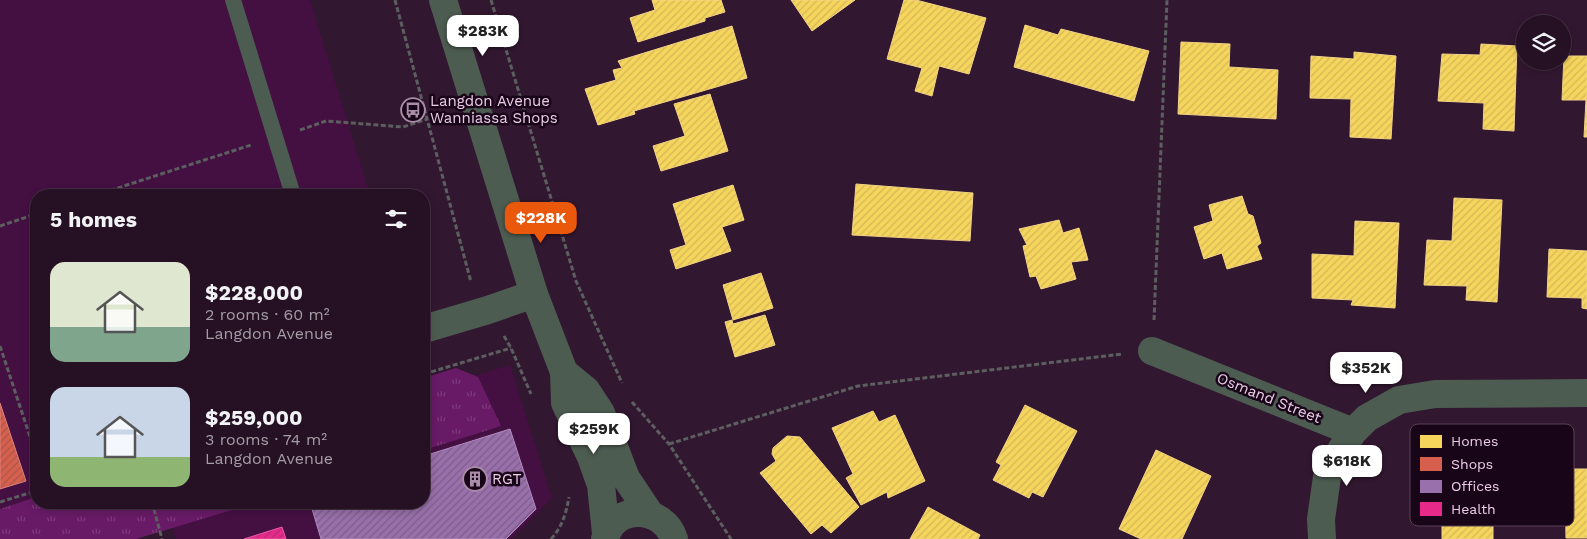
<!DOCTYPE html>
<meta charset="utf-8">
<style>
:root{--surface:#261124;--page:#2e1a2c;--text:#f1f3f6;--muted:#a49da6;--line:#423141;--accent:#ea580c}
body{margin:0;font-family:"Work Sans",sans-serif;background:var(--page);color:var(--text);height:100vh;display:flex;flex-direction:column;font-size:19px;white-space:nowrap}
*{box-sizing:border-box;margin:0}
p{font-size:16px;color:var(--muted)}
.icon{flex:none;width:28px;height:28px;fill:none;stroke:currentColor;stroke-width:2;stroke-linecap:round;stroke-linejoin:round}
.map{position:relative;flex:1;overflow:hidden}
.panel{position:absolute;left:30px;top:189px;width:400px;height:320px;display:flex;flex-direction:column;background:var(--surface);border-radius:20px;box-shadow:0 2px 8px #0003,0 0 0 1px var(--line)}
.panel>*{flex:none}
.fabs{position:absolute;left:1516px;top:15px;display:grid;gap:10px}
.fabs a{display:grid;place-items:center;width:55px;height:55px;border-radius:50%;background:var(--surface);box-shadow:0 2px 8px #0003,0 0 0 1px var(--line);font-size:25px}
.price{position:absolute;translate:-50% -42px;padding:0 11px;border-radius:10px;background:#fff;color:#222;font-size:16px;line-height:32px;filter:drop-shadow(0 1px 2px #0008)}
.price::after{content:'';position:absolute;left:50%;top:30px;width:15px;height:11px;margin-left:-8px;background:inherit;clip-path:polygon(0 0,100% 0,50% 100%)}
.price.on{background:var(--accent);color:#fff}
ul{padding:0;list-style:none}
li{display:flex;align-items:center;gap:15px;height:125px;padding:0 20px}
li span{display:grid;place-items:center;flex:none;width:140px;height:100px;border-radius:15px;color:#555}
li>.icon{margin-inline-start:auto}
span .icon{width:60px;height:60px;fill:#fffc;stroke-width:1}
li b{font-size:21px}
h2{display:flex;justify-content:space-between;align-items:center;height:60px;padding:0 20px;font-size:21px}
.map>svg:first-child{display:block}
.built{fill:#441042}
.grass{fill:url(#grass-tufts)}
.homes{fill:url(#homes-hatch);stroke:#f3d386}
.shops{fill:url(#shops-hatch);stroke:#dc817c}
.offices{fill:url(#offices-hatch);stroke:#b28cbd}
.health{fill:url(#health-hatch);stroke:#e85aa6}
.lines{fill:none;stroke-linecap:round;stroke-linejoin:round}
.path{stroke:#5c5f5f;stroke-width:3;stroke-dasharray:5 2.5;stroke-linecap:butt}
.service{stroke:#4d5c51;stroke-width:16}
.minor{stroke:#4d5c51;stroke-width:28}
.tertiary{stroke:#4d5c51;stroke-width:28}
.labels{text-anchor:middle;dominant-baseline:central;stroke-width:5;stroke-linejoin:round;paint-order:stroke}
.poi-label{font-size:15px;fill:#ebcde8;stroke:#190518;text-anchor:start}
.street-label{font-size:15px;fill:#ebcde8;stroke:#190518}
.key{fill:#190518;stroke:#584156;stroke-width:1}
.key-label{font-size:14px;fill:#ebcde8}
</style>
<div class="map">
<svg width="1587" height="539" viewBox="0 0 1587 539">
<defs>
<pattern id="grass-tufts" width="24" height="20" patternUnits="userSpaceOnUse" patternTransform="scale(1.25)"><rect width="24" height="20" fill="#681a66"/><path d="M3 7l-1-3M5 7V3M7 7l1-3M15 17l-1-3M17 17v-4M19 17l1-3" fill="none" stroke="#7e3a7c"/></pattern>
<pattern id="homes-hatch" width="6" height="6" patternUnits="userSpaceOnUse" patternTransform="scale(1.25)"><rect width="6" height="6" fill="#f6d55c"/><path d="M-1 1l2-2M0 6l6-6M5 7l2-2" fill="none" stroke="#d3b758"/></pattern>
<pattern id="shops-hatch" width="6" height="6" patternUnits="userSpaceOnUse" patternTransform="scale(1.25)"><rect width="6" height="6" fill="#d6604d"/><path d="M-1 1l2-2M0 6l6-6M5 7l2-2" fill="none" stroke="#ab564b"/></pattern>
<pattern id="offices-hatch" width="6" height="6" patternUnits="userSpaceOnUse" patternTransform="scale(1.25)"><rect width="6" height="6" fill="#9970ab"/><path d="M-1 1l2-2M0 6l6-6M5 7l2-2" fill="none" stroke="#7c5e88"/></pattern>
<pattern id="health-hatch" width="6" height="6" patternUnits="userSpaceOnUse" patternTransform="scale(1.25)"><rect width="6" height="6" fill="#e7298a"/><path d="M-1 1l2-2M0 6l6-6M5 7l2-2" fill="none" stroke="#b72f76"/></pattern>
</defs>
<rect width="100%" height="100%" fill="#321730"/>
<!-- built -->
<path class="built" d="M0,0h310l60,195h-334v305l-36,11z
M510,365l42,133 -40,41h-336l-11,-36 259,-1v-132l6,19z"/>
<!-- grass -->
<path class="grass" d="M456,368l22,9 23,49 -77,24v-72z
M36,497v5l219,1 -119,36h-136v-30z"/>
<!-- homes -->
<path class="homes" d="M652,0h69l4,12 -20,6v3l-67,21 -8,-24 25,-8z
M791,0h64l-43,31z
M904,0h12l70,18 -17,56 -30,-8 -7,30 -17,-5 7,-23 -35,-9z
M1025,25l33,10 3,-6 88,22 -15,50 -120,-34z
M732,26l15,52 -113,33 1,3 -37,11 -13,-36 31,-9 -3,-10 9,-2 -4,-7z
M1181,42l49,2 -1,23 49,3 -2,49 -98,-5z
M1481,44l36,2 -3,85 -31,-2 1,-26 -46,-2 4,-47 38,1z
M1354,52l42,4 -5,83 -41,-2 1,-38 -41,-1 1,-42 43,3z
M1564,56h23v81h-3l2,-37h-24z
M710,94l18,57 -67,20 -8,-25 32,-10 -11,-32z
M856,184l117,9 -3,48 -118,-6z
M733,185l11,35 -22,7 9,24 -55,18 -6,-19 16,-5 -13,-41z
M1242,196l6,18 5,2 8,27 -4,3 5,13 -35,10 -5,-16 -18,6 -10,-32 19,-6 -4,-16z
M1454,198l48,2 -5,102 -31,-2 1,-14 -43,-1 3,-45 25,1z
M1059,220l4,13 16,-5 9,32 -17,2 5,17 -35,10 -5,-13 -6,1 -7,-31 4,-1 -8,-16z
M1355,221l44,2 -4,85 -44,-3 2,-5 -41,-2v-44l42,2z
M1549,249l38,2v58l-5,-1v-10l-35,-1z
M761,273l12,35 -40,12 -10,-35z
M765,315l10,30 -40,12 -10,-35 7,-2 1,4z
M1025,405l52,26 -34,66 -11,-5 -3,6 -36,-18 8,-15 -5,-3z
M873,411l6,11 16,-7 30,66 -37,17 -1,-6 -26,13 -15,-27 7,-4 -21,-46z
M787,436l13,1 59,70 -28,26 -9,-8 -11,9 -51,-61 16,-12 -4,-7 1,-6z
M1156,450l55,26 -29,63h-41l-22,-10z
M1565,469h22v69h-21z
M928,507l52,28 -2,4h-68z
M1442,507h51v32h-51z"/>
<!-- shops -->
<path class="shops" d="M0,403l26,78 -26,8z"/>
<!-- offices -->
<path class="offices" d="M510,429l26,80 -30,30h-185l-11,-37h114v-46z"/>
<!-- health -->
<path class="health" d="M282,527l4,12h-42z"/>
<g class="lines">
<!-- path -->
<path class="path" d="M395,0l76,282
M491,0l85,281 46,102
M300,130l26,-9 77,6 24,-8
M96,195l155,-50
M0,226l36,-12
M1154,320l13,-320
M504,336l7,12 20,46
M0,346l36,109
M424,374l87,-26
M632,402l37,42 62,95
M669,444l189,-58 264,-32
M0,502l36,-11
M152,502l10,37
M551,539c11,-12 15,-25 18,-42"/>
<!-- service -->
<path class="service" d="M233,0l60,195"/>
<!-- minor -->
<path class="minor" d="M424,329l64,-19 46,-16
M1152,351l201,81 14,-14 32,-18 36,-6 152,-1
M1322,539l-1,-20 7,-49 25,-38"/>
<!-- tertiary -->
<path class="tertiary" d="M443,0l91,294 30,78 1,31 26,54 10,28 5,48
M564,372l22,18 15,23 25,65 24,36
M605,539c8,-36 59,-33 69,0"/>
</g>
<!-- icons -->
<defs>
<g id="bus-ring" transform="scale(1.25)"><circle r="9.5" fill="#190518" stroke="#aa8da8" stroke-width="1.5"/><path d="M-5-6H5V4H4V6H2V4H-2V6H-4V4H-5ZM-3.5-4V0h7V-4ZM-3.5 1.2v1.5H-2V1.2ZM2 1.2v1.5H3.5V1.2Z" fill="#aa8da8"/></g>
<g id="building-ring" transform="scale(1.25)"><circle r="9.5" fill="#190518" stroke="#aa8da8" stroke-width="1.5"/><path d="M-4-6H4V6H1V3H-1V6H-4ZM-2.5-4.3h1.7v1.8h-1.7ZM.8-4.3h1.7v1.8H.8ZM-2.5-1h1.7V.8h-1.7ZM.8-1h1.7V.8H.8Z" fill="#aa8da8"/></g>
</defs>
<g fill-rule="evenodd">
<use href="#bus-ring" x="413" y="110"/>
<use href="#building-ring" x="475" y="479"/>
</g>
<g class="labels">
<!-- poi labels -->
<g class="poi-label">
<text x="430" y="101">Langdon Avenue<tspan x="430" dy="17">Wanniassa Shops</tspan></text>
<text x="492" y="479">RGT</text>
</g>
<!-- street labels -->
<g class="street-label">
<text transform="translate(1269 398) rotate(22)">Osmand Street</text>
</g>
</g>
<!-- legend -->
<rect x="1410" y="424" width="164" height="102" rx="8" class="key"/>
<rect x="1420" y="435" width="22" height="13" fill="#f6d55c"/>
<rect x="1420" y="457" width="22" height="14" fill="#d6604d"/>
<rect x="1420" y="480" width="22" height="13" fill="#9970ab"/>
<rect x="1420" y="502" width="22" height="14" fill="#e7298a"/>
<g class="key-label">
<text x="1451" y="446">Homes</text>
<text x="1451" y="469">Shops</text>
<text x="1451" y="491">Offices</text>
<text x="1451" y="514">Health</text>
</g>
</svg>
<div class="fabs">
<a><svg class="icon" aria-label="layers" viewBox="0 0 24 24"><path d="M12 4l9 5-9 5-9-5zM3 14l9 5 9-5"/></svg></a>
</div>
<b class="price" style="left:483px;top:57px">$283K</b>
<b class="price on" style="left:541px;top:244px">$228K</b>
<b class="price" style="left:1366px;top:394px">$352K</b>
<b class="price" style="left:594px;top:455px">$259K</b>
<b class="price" style="left:1347px;top:487px">$618K</b>
<section class="panel">
<h2>5 homes<svg class="icon" aria-label="filters" viewBox="0 0 24 24"><path d="M4 7h16M4 17h16"/><circle cx="9" cy="7" r="2"/><circle cx="15" cy="17" r="2"/></svg></h2>
<ul>
<li><span style="background:linear-gradient(#dfe7d0 65%,#7fa58c 0)"><svg class="icon" aria-label="home" viewBox="0 0 24 24"><path d="M3 11l9-7 9 7M6 9v11h12V9"/></svg></span><div><b>$228,000</b><p>2 rooms · 60 m²</p><p>Langdon Avenue</p></div></li>
<li><span style="background:linear-gradient(#c9d6e8 70%,#8fb573 0)"><svg class="icon" aria-label="home" viewBox="0 0 24 24"><path d="M3 11l9-7 9 7M6 9v11h12V9"/></svg></span><div><b>$259,000</b><p>3 rooms · 74 m²</p><p>Langdon Avenue</p></div></li>
</ul>
</section>
</div>
